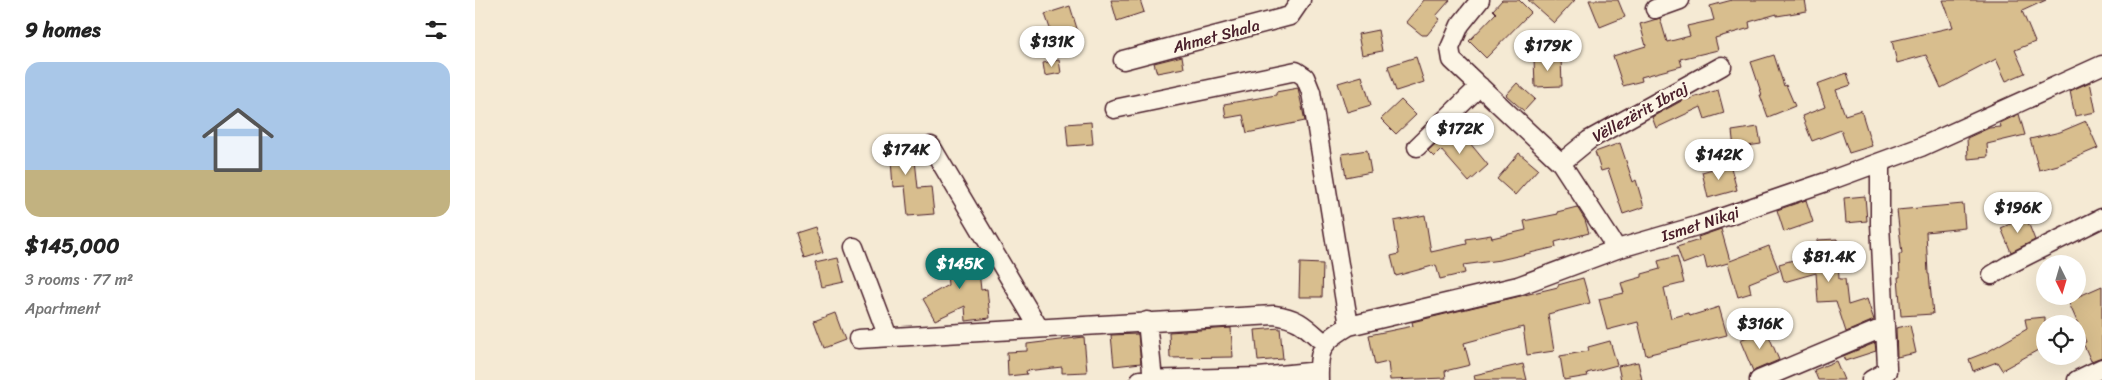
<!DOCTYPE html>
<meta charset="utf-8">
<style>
:root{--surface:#fff;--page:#f6f6f6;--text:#222;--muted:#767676;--accent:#0f766e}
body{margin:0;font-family:Sriracha,sans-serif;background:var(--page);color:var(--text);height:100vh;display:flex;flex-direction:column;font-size:19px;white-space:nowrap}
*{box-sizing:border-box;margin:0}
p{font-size:16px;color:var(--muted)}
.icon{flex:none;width:28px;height:28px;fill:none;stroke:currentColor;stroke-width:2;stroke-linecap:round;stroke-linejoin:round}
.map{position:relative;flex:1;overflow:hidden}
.panel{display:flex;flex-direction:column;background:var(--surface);width:475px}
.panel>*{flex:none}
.needle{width:32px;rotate:175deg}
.controls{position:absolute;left:1561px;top:255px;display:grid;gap:10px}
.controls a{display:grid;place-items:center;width:50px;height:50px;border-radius:50%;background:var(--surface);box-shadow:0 5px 20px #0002;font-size:25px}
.price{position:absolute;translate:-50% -42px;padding:0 11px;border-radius:18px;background:#fff;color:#222;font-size:16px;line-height:32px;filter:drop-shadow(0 1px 2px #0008)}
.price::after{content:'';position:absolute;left:50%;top:30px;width:15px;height:11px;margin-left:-8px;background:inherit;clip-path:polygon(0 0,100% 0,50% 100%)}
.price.selected{background:var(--accent);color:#fff}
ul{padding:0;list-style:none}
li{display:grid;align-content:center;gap:10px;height:265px;padding:0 25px}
li span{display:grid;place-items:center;height:155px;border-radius:15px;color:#555}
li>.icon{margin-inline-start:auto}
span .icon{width:90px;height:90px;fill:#fffc;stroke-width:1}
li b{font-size:21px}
h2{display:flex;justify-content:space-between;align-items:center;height:60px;padding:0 25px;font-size:21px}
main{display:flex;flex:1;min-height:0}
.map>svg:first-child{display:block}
.building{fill:#d8be8e;stroke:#4a1f2b}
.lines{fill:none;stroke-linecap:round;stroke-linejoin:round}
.minor-casing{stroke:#4a1f2b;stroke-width:21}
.minor{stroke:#fcf5e5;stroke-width:18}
.labels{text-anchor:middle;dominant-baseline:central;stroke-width:5;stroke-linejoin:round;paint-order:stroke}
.street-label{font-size:16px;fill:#4a1f2b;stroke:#fcf5e5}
</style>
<main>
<section class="panel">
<h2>9 homes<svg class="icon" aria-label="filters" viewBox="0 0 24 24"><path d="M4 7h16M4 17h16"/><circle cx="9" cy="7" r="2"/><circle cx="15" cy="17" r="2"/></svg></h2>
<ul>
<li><span style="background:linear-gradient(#a9c7e8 70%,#c2b280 0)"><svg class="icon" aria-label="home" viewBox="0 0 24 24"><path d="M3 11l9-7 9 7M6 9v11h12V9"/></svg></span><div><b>$145,000</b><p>3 rooms · 77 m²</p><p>Apartment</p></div></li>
</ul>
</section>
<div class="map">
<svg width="1627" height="380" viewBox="0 0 1627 380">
<rect width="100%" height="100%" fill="#f5ead4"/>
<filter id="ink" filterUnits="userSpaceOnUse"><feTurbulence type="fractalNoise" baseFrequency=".02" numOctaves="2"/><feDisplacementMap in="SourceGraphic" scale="10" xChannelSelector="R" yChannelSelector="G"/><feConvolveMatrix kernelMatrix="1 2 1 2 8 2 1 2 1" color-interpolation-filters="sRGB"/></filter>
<g filter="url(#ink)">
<!-- building -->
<path class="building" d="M636,0h29l4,12 -27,9z
M949,0h26l-14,16 4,3 -13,16h-5l-16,-13z
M1027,0h17l12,12 -45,46 -17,-17 27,-28 -3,-3z
M1053,0h47l-21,23z
M1114,0h29l7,17 -25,10z
M1257,0h73l2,11 -30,5v-2l-28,8 1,6 -35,10 3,12 -38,9 2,7 -41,11 1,4 -19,5 -10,-30 33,-10 -6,-22 20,-6 7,24 23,-6 -3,-10 27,-6 -4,-14z
M1468,0h103l-24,11 13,31 -20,8 10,23 -19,8 -10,-22 -55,29 -15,-33 -29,8 -5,-22 61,-14z
M595,6l9,29 -24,8 -10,-29z
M903,30l4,21 -20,4 -4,-21z
M1299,55l10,31 2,-1 9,21 -27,11 -8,-22h2l-11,-33z
M707,56l2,12 -27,5 -3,-10z
M941,57l8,25 -28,9 -8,-25z
M1086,57l1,29 -27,1 -1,-29z
M584,60l2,13 -16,3 -2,-13z
M1372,73l4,12 -15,5 9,25 16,-5 11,36 -23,7 -8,-23 -29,11 -10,-25 23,-9 -8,-23z
M887,76l9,29 -24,7 -9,-29z
M1615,82l6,30 -21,4 -5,-25z
M1042,83l18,16 -11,12 -18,-16z
M823,88l7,33 -58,12 -4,-18 -17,3 -2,-14 52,-9v-3z
M1243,90l6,23 -19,6 -4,-12 -45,21 -4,-11 33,-18 1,1z
M926,100l15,15 -20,19 -15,-15z
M1544,114l6,21 -38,9 1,13 -20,2 -1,-21 22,-10 12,-1 -1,-4z
M1611,121l12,27 -40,17 -19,5 -9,-31 30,-7z
M616,122l2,22 -25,2 -2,-22z
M1283,127l3,17 -27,4 -2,-17z
M976,129l15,16 3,-3 19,23 -19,17 -28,-32 -7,7 -6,-6z
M431,138l2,23 7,-1 3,28 13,-1 3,27 -26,2 -3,-30 -12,1 -2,-27 -13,1 -2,-21z
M1145,143l13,39 3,-2 8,27 -21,7 -15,-45 -7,2 -6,-19z
M892,150l4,22 -25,5 -4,-23z
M1044,153l19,16 -23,26 -18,-16z
M1255,164l7,26 -29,8 -6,-26z
M1390,196l2,25 -21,2 -2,-25z
M1331,200l7,22 -29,10 -7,-22z
M1488,204l2,24 -39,4 2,42h1l4,40 -32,2 -3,-39h2l-1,-23h3l-5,-44z
M1102,207l8,13 4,13 -34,9 1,5 -56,13 -37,5 2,8 -25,6 -4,-14 -40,11 -5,-20 8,-2 -5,-33 31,-6 6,37 36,-8 -1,-5 25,-4 1,3 34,-8 -2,-9 34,-7 -1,-2z
M1551,217l9,23 -24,12 -10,-24z
M340,227l8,26 -19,6 -8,-26z
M1246,229l9,32 39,-15 10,25 -30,12 2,10 -13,4 -10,-34 -21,6 -3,-13 -21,8 -6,-17 22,-7 -1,-3z
M1362,239l2,40h6l3,26 19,-6 7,21 -28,12 -10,-31 -18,1 -2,-29 -32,9 -5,-18 39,-11 -1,-13z
M494,250l3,22 7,-1 2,19 6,-1 3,29 -24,3 -1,-15 -30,14 -12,-21 25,-14 -3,-32z
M1202,256l7,27 -20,5 7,30 18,-5 1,3 29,-9 8,28 -81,20 -8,-33 -31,8 -8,-31 25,-6 -3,-10 21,-6v-3l18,-5 -2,-8z
M363,258l6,24 -23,5 -6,-24z
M825,263l23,1 -1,33h-23z
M1108,278l7,25 -42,11 6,37 -27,4 -4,-28 -59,16 6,22 -25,6 1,7 -56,2 -2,-18 -13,3 -6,-30 44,-9 -1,-4 146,-35v-2z
M1627,286v71l-11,4 -8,-18 3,-1 -18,-41z
M360,313l10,27 -21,8 -10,-27z
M1570,317v32l-7,1 -36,20 -5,-8 -24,9 -4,-12 18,-7 40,-23 -2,-10z
M1435,325l6,28 -19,4 -1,-29z
M756,328l2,29 -63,1 -1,-26z
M805,328l3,31 -25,2 -3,-31z
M1291,329l13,31 -26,11 -13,-31z
M663,334l3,29 -27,3 -3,-31z
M609,337l3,35 -25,1v-6l-36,4 1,3 -19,2 -1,-24 20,-1v-7z
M1135,341l7,24 -30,8 1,3 -24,4 -4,-24 29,-5 -1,-4z
M1400,343l1,8 -31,10 -2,-5z
M1361,361l8,19h-26l-4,-10z
M1163,362l4,18h-21l-3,-14z
M1048,364l4,16h-52l-1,-5z"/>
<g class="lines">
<!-- minor casing -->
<g class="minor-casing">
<path id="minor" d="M1005,0l-20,25 -10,23 2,12 109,103 56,86
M1180,9l25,-9
M648,60l167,-44 11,-16
M639,109l182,-38 9,6 6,15 38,234
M456,146l108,182
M942,147l63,-61
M1086,163l28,-23 133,-74
M379,247l34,90
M1517,275l20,-12 90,-45
M672,321l6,59
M383,339l416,-24c25,3 32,12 50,28
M665,380l119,-3 60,-6
M844,380c-1,-32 3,-38 30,-54l169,-40 99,-37 83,-24 126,-43 95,-35 181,-82
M1284,380l126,-53
M1396,380l16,-9v-4l-7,-144v-60
M1602,380l25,-12"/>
</g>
<!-- minor -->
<use href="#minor" class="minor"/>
</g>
</g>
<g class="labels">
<!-- street labels -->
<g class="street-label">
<text transform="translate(741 36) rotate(-15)">Ahmet Shala</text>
<text transform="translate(1165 112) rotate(-29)">Vëllezërit Ibraj</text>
<text transform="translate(1225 224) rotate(-18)">Ismet Nikqi</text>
</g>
</g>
</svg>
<div class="controls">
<a><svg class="needle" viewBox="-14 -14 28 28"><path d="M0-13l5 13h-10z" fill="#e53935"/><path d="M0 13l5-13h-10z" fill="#767676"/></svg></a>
<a><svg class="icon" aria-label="locate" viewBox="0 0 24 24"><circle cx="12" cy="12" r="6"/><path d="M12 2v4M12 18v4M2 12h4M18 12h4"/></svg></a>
</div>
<b class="price" style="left:577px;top:68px">$131K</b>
<b class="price" style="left:1073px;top:72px">$179K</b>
<b class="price" style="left:985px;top:155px">$172K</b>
<b class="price" style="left:431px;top:176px">$174K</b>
<b class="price" style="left:1244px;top:181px">$142K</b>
<b class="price" style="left:1543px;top:234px">$196K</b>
<b class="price" style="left:1354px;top:283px">$81.4K</b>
<b class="price selected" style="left:485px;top:290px">$145K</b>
<b class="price" style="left:1285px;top:350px">$316K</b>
</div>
</main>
